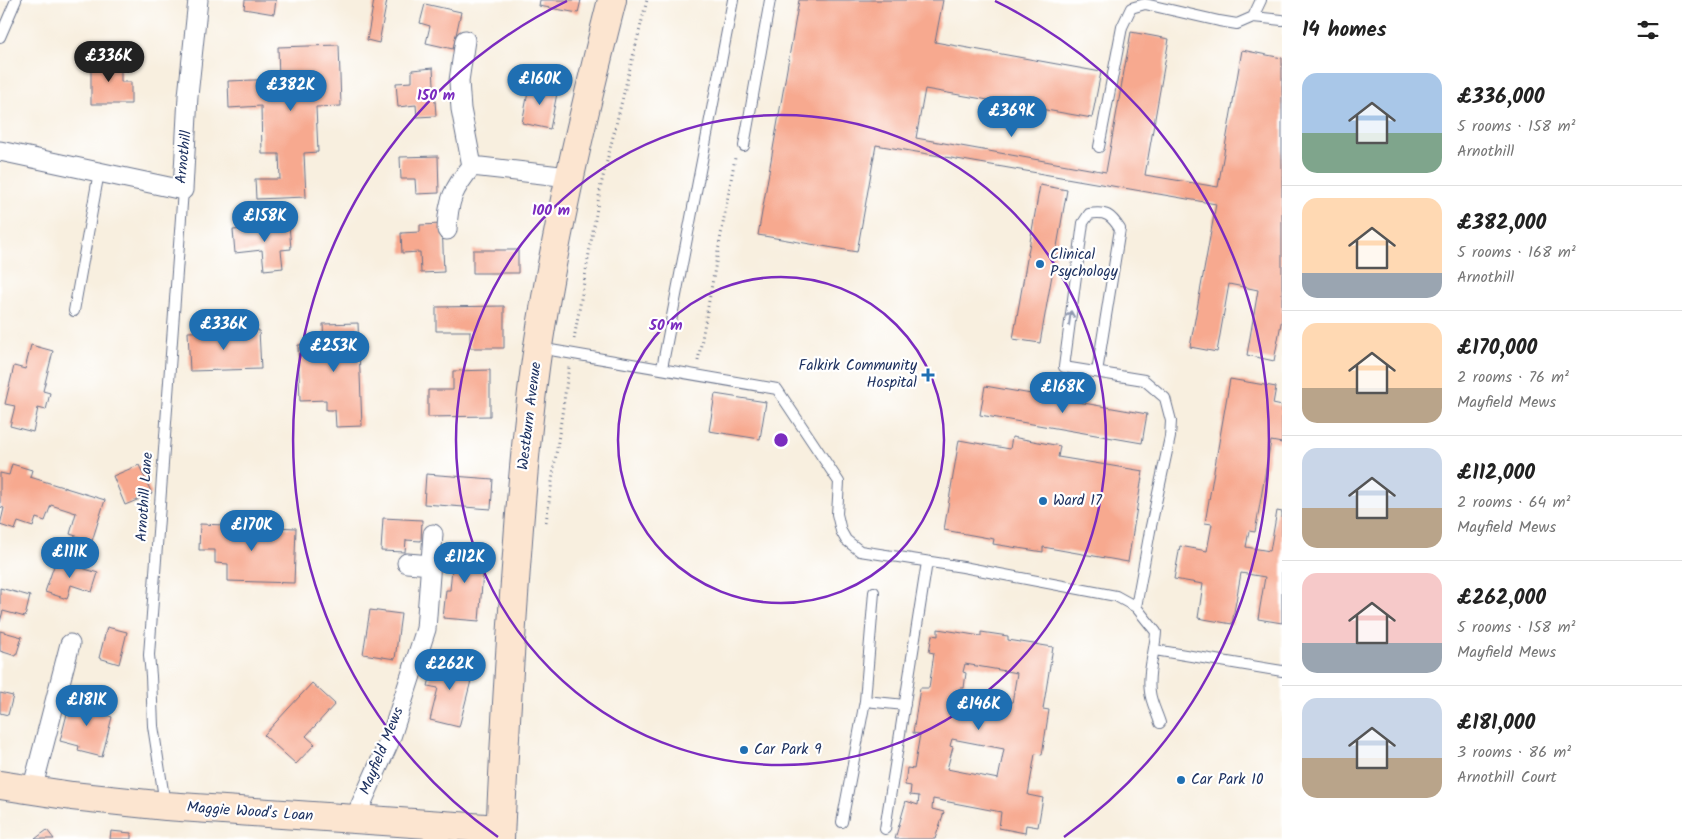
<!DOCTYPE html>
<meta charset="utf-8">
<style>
:root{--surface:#fff;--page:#f6f6f6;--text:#222;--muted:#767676;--line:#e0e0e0;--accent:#1f6fb2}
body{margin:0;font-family:Kalam,sans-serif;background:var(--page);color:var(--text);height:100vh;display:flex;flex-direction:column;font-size:19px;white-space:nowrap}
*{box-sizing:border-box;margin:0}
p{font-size:16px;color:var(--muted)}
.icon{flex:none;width:28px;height:28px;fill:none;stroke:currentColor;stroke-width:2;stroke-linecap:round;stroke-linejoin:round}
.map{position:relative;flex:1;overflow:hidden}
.drawer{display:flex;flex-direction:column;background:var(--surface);width:400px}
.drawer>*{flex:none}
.price{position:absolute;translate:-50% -42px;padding:0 11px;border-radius:18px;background:var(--accent);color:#fff;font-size:16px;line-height:32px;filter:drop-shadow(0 1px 2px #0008)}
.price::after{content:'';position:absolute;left:50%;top:30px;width:15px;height:11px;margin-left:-8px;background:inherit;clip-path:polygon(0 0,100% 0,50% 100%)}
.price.on{background:#222;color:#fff}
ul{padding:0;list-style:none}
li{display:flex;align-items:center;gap:15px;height:125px;padding:0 20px}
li+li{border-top:1px solid var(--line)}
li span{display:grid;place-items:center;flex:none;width:140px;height:100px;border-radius:15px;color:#555}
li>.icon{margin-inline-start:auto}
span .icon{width:60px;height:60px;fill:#fffc;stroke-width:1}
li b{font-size:21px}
h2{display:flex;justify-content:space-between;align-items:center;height:60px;padding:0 20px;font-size:21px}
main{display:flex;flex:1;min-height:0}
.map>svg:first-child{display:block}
.building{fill:#f7a98f;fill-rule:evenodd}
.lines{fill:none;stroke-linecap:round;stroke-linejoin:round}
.lane-casing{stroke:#68728b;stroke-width:12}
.street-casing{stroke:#68728b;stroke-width:21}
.secondary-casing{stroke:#68728b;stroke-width:30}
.path{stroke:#68728b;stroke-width:3;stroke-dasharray:1 4;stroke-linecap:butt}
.lane{stroke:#fff;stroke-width:10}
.street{stroke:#fff;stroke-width:19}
.secondary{stroke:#fce5d0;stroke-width:28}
.oneway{stroke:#8d97ae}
.ring{fill:none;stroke:#7b2cbf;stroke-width:2.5}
.poi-dot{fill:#1f6fb2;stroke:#fff;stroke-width:2}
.labels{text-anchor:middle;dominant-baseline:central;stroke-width:4.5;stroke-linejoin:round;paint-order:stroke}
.street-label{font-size:15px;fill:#1b2f5e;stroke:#fff}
.poi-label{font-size:15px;fill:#1b2f5e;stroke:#fff;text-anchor:start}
.centre{fill:#7b2cbf;stroke:#fff;stroke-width:2.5}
.ring-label{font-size:15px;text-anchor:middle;font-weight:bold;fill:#7b2cbf;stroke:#fff;stroke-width:4.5;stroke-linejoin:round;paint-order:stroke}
</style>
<main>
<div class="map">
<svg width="1282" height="839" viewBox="0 0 1282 839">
<rect width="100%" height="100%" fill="#fff"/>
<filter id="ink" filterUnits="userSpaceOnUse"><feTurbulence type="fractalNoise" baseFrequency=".02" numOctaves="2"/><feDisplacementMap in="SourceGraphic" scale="10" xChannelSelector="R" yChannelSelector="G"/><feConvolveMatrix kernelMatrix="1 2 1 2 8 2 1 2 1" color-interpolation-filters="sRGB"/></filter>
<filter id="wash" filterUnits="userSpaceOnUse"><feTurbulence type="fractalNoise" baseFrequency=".0096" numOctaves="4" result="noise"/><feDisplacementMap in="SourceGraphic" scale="20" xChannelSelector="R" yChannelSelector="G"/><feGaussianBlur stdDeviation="1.12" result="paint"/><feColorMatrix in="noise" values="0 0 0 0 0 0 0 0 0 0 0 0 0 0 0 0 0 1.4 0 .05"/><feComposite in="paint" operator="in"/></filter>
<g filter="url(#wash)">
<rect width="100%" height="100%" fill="#f8efdf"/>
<g id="blocks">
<!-- building -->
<path class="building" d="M245,0h31l-2,14 -30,-5z
M374,0h13l-8,43 -12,-3z
M540,0h41l-3,13 -39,-7z
M799,0h144l-8,42 166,30 -9,46 -167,-29 -9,49 190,34 25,-140 38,7 -24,136 73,12 24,-137 40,8v260l-8,43 -27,-6 11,-65 -29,-6 -12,68 -27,-5 26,-143 -340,-59 -19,107 -99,-17z
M425,4l36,8 -8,37 -27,-6 4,-17 -10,-3z
M339,45l2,61 -25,1 2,45 -14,1 2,44 -50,2 -1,-20h25l-1,-25h-17l-1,-48 -32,2 -1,-27 51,-2 -1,-32z
M91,59h30v23h10v22h-40z
M433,68l3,48 -19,1 -1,-12 -18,2 -2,-24 16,-1v-12z
M530,82l28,6 -8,41 -28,-6z
M438,156l1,37 -23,1 -1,-15h-14l-1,-22z
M1040,185l27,5 -27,153 -27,-4z
M289,224l2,25 -10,1 2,18 -19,2 -2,-20 -27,3 -2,-23z
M442,224l2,48 -23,1 -1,-21 -18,1 -1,-20 19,-1v-7z
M473,250h45v23h-45z
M504,306v42h-34v-17h-34v-24z
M358,323l4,103 -26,1 -1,-17h-9v-10l-26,1 -2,-56 26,-1 -1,-20z
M259,330l2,39 -71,2 -2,-39z
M31,345l22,6 -10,40 7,2 -4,17 -8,-2 -5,24 -23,-6 5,-20 -10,-2 9,-38 11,3z
M490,370v46l-62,1v-27h25v-19z
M1230,379l46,8 -3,17 9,2v37l-11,-2 -16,91 -6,-1 -3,16 24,4 7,-40 5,1v111l-24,-4 7,-42 -24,-4 -9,51 -34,-6 5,-34 -29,-5 6,-33 27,5 5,-27 -7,-1z
M985,386l162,28 -5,29 -162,-28z
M715,394l51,8 -6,37 -51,-8z
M1012,437l48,9 -2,11 85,14 -15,91 -85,-15v5l-50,-8 1,-5 -50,-9 15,-90 51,9z
M12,464l20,6 -2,7 75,23 -13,41 -22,-7 6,-21 -25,-8 -6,16 -9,-3 -3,9 -15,-5 -3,8 -15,-5 4,-17 -4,-1v-34l9,2z
M139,465l13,29 -27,11 -12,-29z
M426,474l67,5 -2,30 -67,-5z
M383,518l39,2 -1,21 -15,-1 -1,12 -24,-1z
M200,524l96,4 -2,55 -66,-2v-17l-13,-1v-13h-16z
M454,546l31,2 -6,73 -36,-3 3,-28h4z
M56,560l42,13 -6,19 -21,-7 -4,14 -22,-7z
M0,588l30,8 -5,21 -22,-6 -3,11z
M370,610l31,4 -6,45 -32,-5z
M107,627l20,5 -8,32 -20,-6z
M938,629l43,7v-4l27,4v4l45,7 -10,62 6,1 -7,45 -7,-1 -7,41 15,3 -5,29 -12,-2 -1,8 -26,-5 2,-16 -68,-13 -1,10 12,3 -9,27h-40l11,-38 12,4 1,-9 -9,-1 1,-9 -6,-1 2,-17 7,1 6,-35 -7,-1 7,-45h9l5,-35 -5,-1 3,-17 6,1zM965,664l52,9 -5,30 -53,-8 1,-7h4l2,-15 -3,-1zM952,739l52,10 -6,30 -51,-10 6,-22 -3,-1z
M0,631l22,6 -6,19 -16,-5z
M435,658l39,11 -15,58 -29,-7 8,-32 -10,-2z
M312,683l23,21 -29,32 9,8 -19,20 -32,-29z
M0,693l13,3 -5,19 -8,-2z
M85,695l20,5 -4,14 11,3 -10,40 -24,-6 1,-5 -19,-5 9,-35 12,3z
M47,830l7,9h-19z
M111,831l20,2v6h-21z"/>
</g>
</g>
<g filter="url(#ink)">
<use href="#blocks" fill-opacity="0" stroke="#68728b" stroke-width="1"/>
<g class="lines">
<!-- lane casing -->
<g class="lane-casing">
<path id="lane" d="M1253,17l29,3
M0,37l16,-37
M744,146l26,-146
M1099,147l23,-120 9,-19 14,-4 74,17 18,3 16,-7 8,-17
M74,311l25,-139
M539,348l238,41 62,93 -2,32 4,17 5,9 14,11 103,16 153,29 20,11 20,25c-1,20 -9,40 -6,60 1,10 7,21 10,31
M662,368l71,-368
M1097,372l23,-143c-9,-14 -14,-18 -31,-15l-6,9 -19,144 80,13 21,18 6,23 -1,16 -20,94 -14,76
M1155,650l127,21
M865,701l40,4
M165,804l-12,-78 -2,-50 -2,-21 34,-465
M842,822l23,-121 9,-109
M885,829l42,-267"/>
</g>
<!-- street casing -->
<g class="street-casing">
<path id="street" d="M465,40l-6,41 2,28 11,57
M0,151l183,39 5,-94 10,-96
M447,230c1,-30 6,-41 25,-64l97,11
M407,563l24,2
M32,790l38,-146
M354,820l36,-80 36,-111 7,-95"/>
</g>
<!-- secondary casing -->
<g class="secondary-casing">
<path id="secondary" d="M0,785l72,11 94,10 334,23
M500,839c4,-95 10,-190 17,-285 5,-70 11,-139 21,-208 18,-117 45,-231 74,-346"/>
</g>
<!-- path -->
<path class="path" d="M574,339l27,-154 46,-185
M698,361l37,-203
M546,522l23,-155"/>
<!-- lane -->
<use href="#lane" class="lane"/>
<!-- street -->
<use href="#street" class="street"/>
<!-- secondary -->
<use href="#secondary" class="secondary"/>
</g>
<!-- one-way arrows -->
<defs><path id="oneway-shaft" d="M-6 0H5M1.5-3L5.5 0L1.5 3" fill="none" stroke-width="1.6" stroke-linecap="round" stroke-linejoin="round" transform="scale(1.25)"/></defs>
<use class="oneway" href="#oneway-shaft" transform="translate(1070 318) rotate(-82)"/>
</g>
<!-- distance rings -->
<g class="ring">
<circle cx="781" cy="440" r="163"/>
<circle cx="781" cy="440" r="325"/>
<path d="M498 837A488 488 0 0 1 567 1M995 1A488 488 0 0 1 1064 837"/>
</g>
<!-- markers -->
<g class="poi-dot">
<circle cx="1040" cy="264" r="5"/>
<path d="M925.5 367.5h5v5h5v5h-5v5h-5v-5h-5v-5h5z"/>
<circle cx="1043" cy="501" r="5"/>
<circle cx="744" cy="750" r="5"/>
<circle cx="1181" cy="780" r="5"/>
</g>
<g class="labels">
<!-- street labels -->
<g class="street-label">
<text transform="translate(184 157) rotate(-84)">Arnothill</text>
<text transform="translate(530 416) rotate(-83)">Westburn Avenue</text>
<text transform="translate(145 497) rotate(-86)">Arnothill Lane</text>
<text transform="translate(382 751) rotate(-68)">Mayfield Mews</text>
<text transform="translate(250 812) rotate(4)">Maggie Wood's Loan</text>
</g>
<!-- poi labels -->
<g class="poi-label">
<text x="1050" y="255">Clinical<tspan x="1050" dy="17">Psychology</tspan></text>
<text x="917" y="366" text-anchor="end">Falkirk Community<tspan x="917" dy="17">Hospital</tspan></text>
<text x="1053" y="501">Ward 17</text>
<text x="754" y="750">Car Park 9</text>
<text x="1191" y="780">Car Park 10</text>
</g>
</g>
<circle cx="781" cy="440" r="8" class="centre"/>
<g class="ring-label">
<text x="436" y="100">150 m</text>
<text x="551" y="215">100 m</text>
<text x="666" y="330">50 m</text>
</g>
</svg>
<b class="price on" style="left:109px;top:83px">£336K</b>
<b class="price" style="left:540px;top:106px">£160K</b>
<b class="price" style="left:291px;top:112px">£382K</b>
<b class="price" style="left:1012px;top:138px">£369K</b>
<b class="price" style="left:265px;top:243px">£158K</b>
<b class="price" style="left:224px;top:351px">£336K</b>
<b class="price" style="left:334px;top:373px">£253K</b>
<b class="price" style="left:1063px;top:414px">£168K</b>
<b class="price" style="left:252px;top:552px">£170K</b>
<b class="price" style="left:70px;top:579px">£111K</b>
<b class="price" style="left:465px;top:584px">£112K</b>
<b class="price" style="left:450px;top:691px">£262K</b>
<b class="price" style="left:87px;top:727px">£181K</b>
<b class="price" style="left:979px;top:731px">£146K</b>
</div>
<section class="drawer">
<h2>14 homes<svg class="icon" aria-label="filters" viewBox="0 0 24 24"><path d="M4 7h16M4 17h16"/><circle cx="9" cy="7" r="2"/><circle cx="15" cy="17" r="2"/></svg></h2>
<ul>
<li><span style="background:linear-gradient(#a9c7e8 60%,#7fa58c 0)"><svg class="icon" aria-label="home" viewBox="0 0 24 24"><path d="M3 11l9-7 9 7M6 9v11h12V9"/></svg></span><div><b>£336,000</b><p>5 rooms · 158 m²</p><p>Arnothill</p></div></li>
<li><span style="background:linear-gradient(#ffd9b3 75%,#9aa5b1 0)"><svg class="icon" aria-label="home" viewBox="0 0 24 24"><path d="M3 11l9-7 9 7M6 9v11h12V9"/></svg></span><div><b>£382,000</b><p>5 rooms · 168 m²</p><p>Arnothill</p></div></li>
<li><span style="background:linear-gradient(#ffd9b3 65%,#b9a48a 0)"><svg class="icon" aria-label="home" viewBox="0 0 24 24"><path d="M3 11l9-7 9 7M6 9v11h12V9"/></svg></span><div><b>£170,000</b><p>2 rooms · 76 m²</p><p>Mayfield Mews</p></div></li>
<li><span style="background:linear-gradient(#c9d6e8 60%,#b9a48a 0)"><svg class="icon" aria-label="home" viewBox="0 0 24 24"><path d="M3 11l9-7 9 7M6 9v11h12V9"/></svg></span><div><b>£112,000</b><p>2 rooms · 64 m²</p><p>Mayfield Mews</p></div></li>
<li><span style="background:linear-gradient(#f6c9c9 70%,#9aa5b1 0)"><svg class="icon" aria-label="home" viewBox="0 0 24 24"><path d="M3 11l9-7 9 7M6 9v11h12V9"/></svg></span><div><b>£262,000</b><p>5 rooms · 158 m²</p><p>Mayfield Mews</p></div></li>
<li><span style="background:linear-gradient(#c9d6e8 60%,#b9a48a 0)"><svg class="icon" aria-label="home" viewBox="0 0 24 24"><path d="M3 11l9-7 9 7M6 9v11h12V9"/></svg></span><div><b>£181,000</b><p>3 rooms · 86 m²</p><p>Arnothill Court</p></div></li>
</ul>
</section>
</main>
